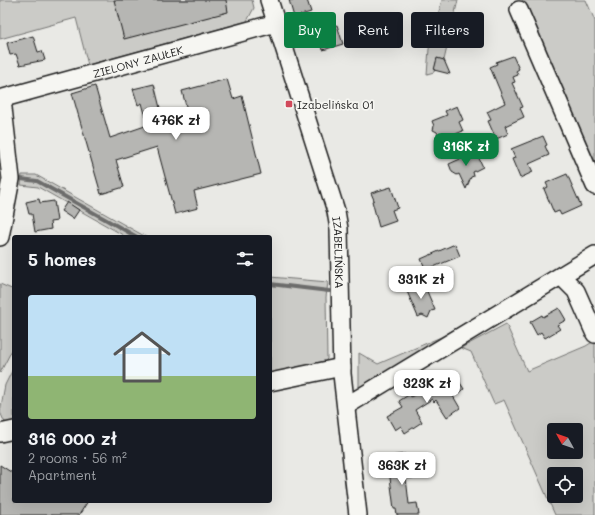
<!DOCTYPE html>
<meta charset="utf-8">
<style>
:root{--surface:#171b24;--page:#242831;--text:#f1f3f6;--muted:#9ea1a6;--line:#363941;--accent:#0b8043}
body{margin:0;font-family:Mali,sans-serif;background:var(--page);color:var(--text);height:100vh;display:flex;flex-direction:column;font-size:15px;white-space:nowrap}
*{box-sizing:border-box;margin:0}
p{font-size:13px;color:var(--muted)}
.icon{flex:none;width:22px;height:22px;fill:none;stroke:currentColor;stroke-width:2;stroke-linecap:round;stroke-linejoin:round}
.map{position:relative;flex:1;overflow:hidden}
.drawer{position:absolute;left:12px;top:235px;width:260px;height:268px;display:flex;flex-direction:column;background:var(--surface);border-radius:4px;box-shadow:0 4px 16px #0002}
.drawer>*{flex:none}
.hud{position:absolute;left:284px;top:12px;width:251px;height:36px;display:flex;gap:8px}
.needle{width:26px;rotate:310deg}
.fabs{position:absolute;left:547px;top:423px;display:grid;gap:8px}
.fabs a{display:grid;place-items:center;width:36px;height:36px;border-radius:4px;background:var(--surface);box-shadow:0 4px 16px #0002;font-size:20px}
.price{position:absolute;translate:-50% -34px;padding:0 9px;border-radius:8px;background:#fff;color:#222;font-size:13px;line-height:26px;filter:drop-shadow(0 1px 2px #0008)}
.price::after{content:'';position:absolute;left:50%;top:24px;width:12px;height:9px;margin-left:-6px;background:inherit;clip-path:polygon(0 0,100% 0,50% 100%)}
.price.on{background:var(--accent);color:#fff}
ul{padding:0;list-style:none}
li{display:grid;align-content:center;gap:8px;height:212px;padding:0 16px}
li+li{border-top:1px solid var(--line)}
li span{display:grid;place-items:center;height:124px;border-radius:4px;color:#555}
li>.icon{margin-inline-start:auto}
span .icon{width:72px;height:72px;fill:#fffc;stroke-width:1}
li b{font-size:17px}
h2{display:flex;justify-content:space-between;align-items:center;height:48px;padding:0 16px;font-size:17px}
.chip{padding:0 14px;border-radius:4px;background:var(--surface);box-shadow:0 4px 16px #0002;font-size:14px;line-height:36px}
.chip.on{background:var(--accent);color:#fff}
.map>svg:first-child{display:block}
.green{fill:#cbcbc7;stroke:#747472;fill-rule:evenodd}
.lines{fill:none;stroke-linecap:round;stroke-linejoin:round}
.stream{stroke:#6d6d6c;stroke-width:4}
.building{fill:#b6b6b3;stroke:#1c1c1c}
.minor-casing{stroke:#1c1c1c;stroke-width:20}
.minor{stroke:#f6f6f2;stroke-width:17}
.poi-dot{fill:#d1495b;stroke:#f6f6f2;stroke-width:1.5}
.labels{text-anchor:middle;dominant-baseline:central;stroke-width:3.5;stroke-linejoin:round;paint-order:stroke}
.street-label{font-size:11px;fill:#1c1c1c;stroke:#f6f6f2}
.poi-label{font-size:11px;fill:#1c1c1c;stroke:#f6f6f2;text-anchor:start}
</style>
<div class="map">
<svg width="595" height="515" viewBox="0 0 595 515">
<rect width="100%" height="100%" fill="#e9e9e5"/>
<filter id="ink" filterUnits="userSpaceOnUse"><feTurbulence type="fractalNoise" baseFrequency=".025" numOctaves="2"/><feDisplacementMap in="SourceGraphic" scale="8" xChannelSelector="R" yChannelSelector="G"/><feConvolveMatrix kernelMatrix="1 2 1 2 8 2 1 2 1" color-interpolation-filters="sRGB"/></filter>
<g filter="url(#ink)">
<!-- green -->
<path class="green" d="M0,0h252l2,8 -7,13 -159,44 -12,-47 -76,21z
M442,0h16l-14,60 -7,-1 -3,13 -7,2 2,-25z
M522,0h64l9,21v144z
M22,175h14l110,62h-23v-2l-85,-48 -17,-2z
M270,277l58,5 -2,15 1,62 -8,9 -49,9z
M0,284l14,6v56l-14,27z
M527,287l-168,104v-38l19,11 63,-27z
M506,324l21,47 59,-25 8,-5 1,3v171h-40l-51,-115 -10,4 -23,-52 -10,-4zM554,430h22v22h-22zM554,474h22v22h-22z
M14,367v58l-4,1 -6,-5 -4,-9 5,-27z"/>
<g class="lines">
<!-- stream -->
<path class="stream" d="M21,179l16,2 100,56
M270,284l59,7"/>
</g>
<!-- building -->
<path class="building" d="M114,0h112l2,12 -104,27z
M289,0h18l4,12 -17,5z
M337,25l6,19 -20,6 -6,-19z
M33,36l5,16 4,-1 3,9 -25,5 -4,-11 -6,1 -3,-12z
M513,56l6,13 -3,2 2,4 -5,2 2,5 -3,1 11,24 -3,1 4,9 -19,9 3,8 -12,5 -8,-18 3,-1 -4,-8 18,-9 -15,-36 7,-3 -1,-2z
M437,58l7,2 6,14 -16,-4z
M227,79l6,20 9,-3 19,78 -67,17 4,17 -23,6 -18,-67 -41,13 8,27 -23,7 -29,-101 23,-7 15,52 38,-13 -6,-22 -4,2 -5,-16 21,-5 8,32 25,-6 -5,-19z
M457,106l6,14 -4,2 4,9 -22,9 -4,-8 -4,-2 1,-4 -2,-5 15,-6 -2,-4z
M543,136l4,9 -2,1 4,9 -20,9 4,8 -13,6 -8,-19 3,-1 -4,-9z
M476,152l7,15 -10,5 1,4 -3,1 -5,12 -7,-15 -2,1 -5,-3 -3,-8z
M567,174l14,32 -20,9 -2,-4 -5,2 -10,-24 4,-2 -2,-4z
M391,187l7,21 -6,2 4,11 -17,6 -7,-26 2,-1 -3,-7z
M39,199l1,4 14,-2 3,20 -7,1 1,7 -16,3 -3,-18h-3l-3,-12z
M67,202l12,8 -6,9 -12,-8z
M455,244l5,12 -34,14 -5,-11z
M423,282l12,28 -4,1 -3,7 -6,-3 -4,2 -12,-28z
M559,308l7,12 -9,5 3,4 -15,9 -4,-6 -4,3 -7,-13 12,-7 1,2z
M455,375l9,14 -11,7 7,12 -13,9 -11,-17 -2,2 -2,-3 -17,11 7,12 -17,11 -4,-7 -6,4 -8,-14 16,-9 -4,-6 11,-7 1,3 23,-15 3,5z
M405,454v6l5,-1 3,19h-7l3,26 8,-1 2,12h-22l-1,-6h-2l-5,-39 3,-1 -2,-13z
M0,465l14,9v27h74l-9,14h-79z"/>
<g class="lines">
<!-- minor casing -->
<g class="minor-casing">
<g id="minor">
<path id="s1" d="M269,0l67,211 3,18 3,145 16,141"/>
<path d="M519,10l76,176"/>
<path id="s2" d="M0,99l276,-76"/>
<path d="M0,237l11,-58 -9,-80"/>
<path d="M561,276l15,15 19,43"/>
<path d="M270,382l72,-15"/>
<path d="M346,406l249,-151"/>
<path d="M0,433l14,-3"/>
</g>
</g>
<!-- minor -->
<use href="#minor" class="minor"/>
</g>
</g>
<!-- markers -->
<rect class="poi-dot" x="285" y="100" width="8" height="8" rx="2"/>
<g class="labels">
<!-- street labels -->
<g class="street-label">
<text stroke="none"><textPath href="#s2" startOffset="143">ZIELONY ZAUŁEK</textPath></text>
<text stroke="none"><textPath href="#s1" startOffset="263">IZABELIŃSKA</textPath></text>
</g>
<!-- poi labels -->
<g class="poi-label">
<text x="297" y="104">Izabelińska 01</text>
</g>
</g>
</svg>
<div class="fabs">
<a><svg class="needle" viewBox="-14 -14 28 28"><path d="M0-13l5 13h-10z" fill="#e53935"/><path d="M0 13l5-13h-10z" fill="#9ea1a6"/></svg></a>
<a><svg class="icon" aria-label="locate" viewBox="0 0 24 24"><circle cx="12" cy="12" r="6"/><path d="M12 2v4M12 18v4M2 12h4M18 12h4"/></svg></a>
</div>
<b class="price" style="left:176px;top:141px">476K zł</b>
<b class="price on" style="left:466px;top:167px">316K zł</b>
<b class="price" style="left:421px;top:300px">331K zł</b>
<b class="price" style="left:427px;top:404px">323K zł</b>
<b class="price" style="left:402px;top:486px">363K zł</b>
<div class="hud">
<a class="chip on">Buy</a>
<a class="chip">Rent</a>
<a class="chip">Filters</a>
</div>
<section class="drawer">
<h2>5 homes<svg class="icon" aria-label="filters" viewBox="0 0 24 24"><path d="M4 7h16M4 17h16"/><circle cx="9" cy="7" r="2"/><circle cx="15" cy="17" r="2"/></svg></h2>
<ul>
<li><span style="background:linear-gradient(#bfe0f5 65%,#8fb573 0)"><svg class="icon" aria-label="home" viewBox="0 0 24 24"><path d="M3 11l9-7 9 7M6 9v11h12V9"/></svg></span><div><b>316 000 zł</b><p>2 rooms · 56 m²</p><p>Apartment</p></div></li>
</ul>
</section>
</div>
